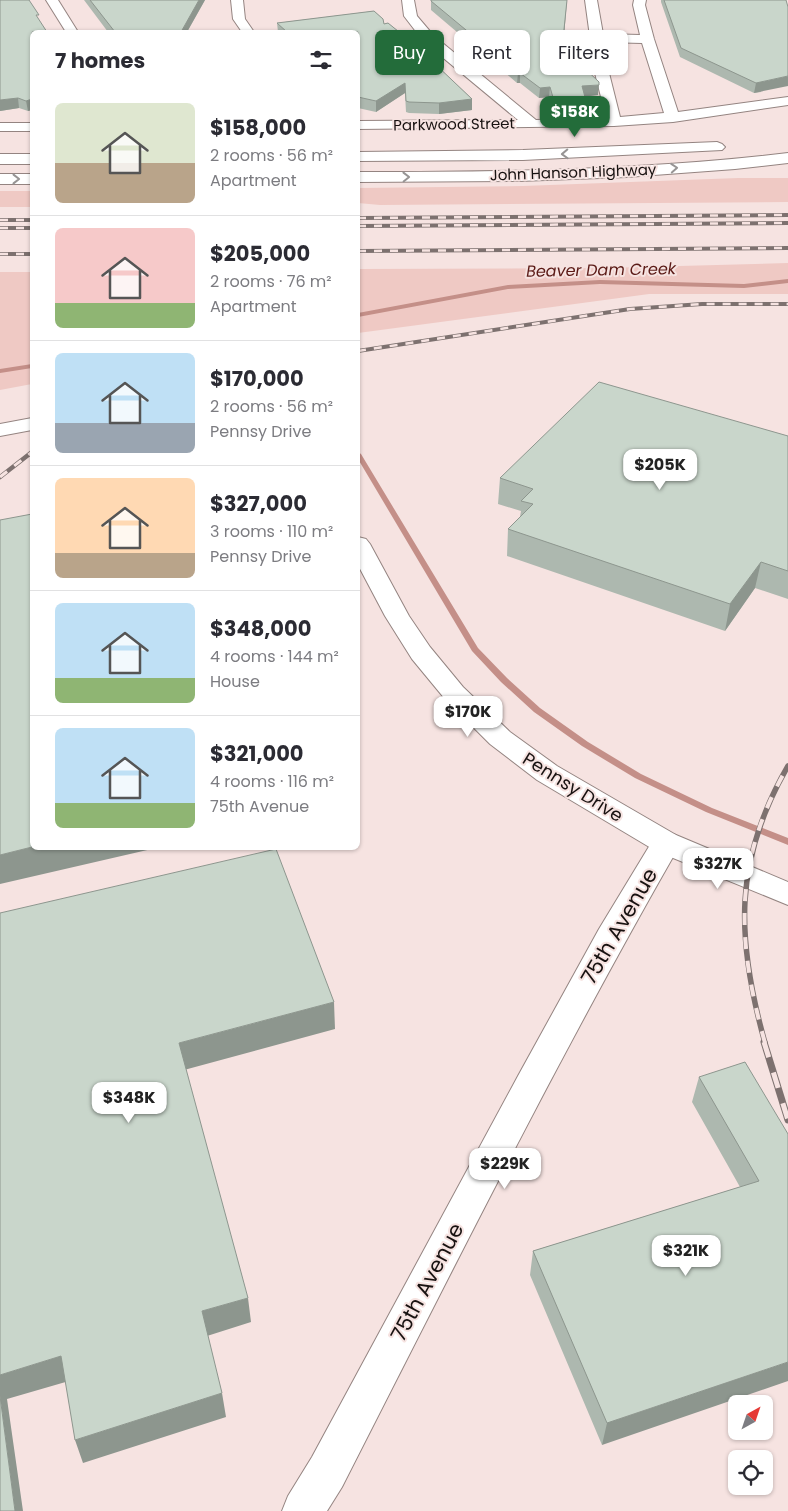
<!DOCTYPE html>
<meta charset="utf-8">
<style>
:root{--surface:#fff;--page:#f2f2f3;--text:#2b2b33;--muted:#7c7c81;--line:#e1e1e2;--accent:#236c3a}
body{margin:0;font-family:Poppins,sans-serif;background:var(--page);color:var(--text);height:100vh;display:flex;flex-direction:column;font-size:19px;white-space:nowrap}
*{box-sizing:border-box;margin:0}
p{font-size:16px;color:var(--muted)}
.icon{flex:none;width:28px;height:28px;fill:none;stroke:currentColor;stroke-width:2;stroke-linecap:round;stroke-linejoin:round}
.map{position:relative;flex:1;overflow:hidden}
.panel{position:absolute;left:30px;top:30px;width:330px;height:820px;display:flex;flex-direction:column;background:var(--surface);border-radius:8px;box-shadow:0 1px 4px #0004}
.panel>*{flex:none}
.hud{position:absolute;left:375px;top:30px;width:338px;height:45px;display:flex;gap:10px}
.needle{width:32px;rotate:40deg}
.fabs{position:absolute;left:728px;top:1395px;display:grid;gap:10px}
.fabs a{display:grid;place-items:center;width:45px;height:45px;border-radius:8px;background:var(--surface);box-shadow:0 1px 4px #0004;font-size:25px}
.price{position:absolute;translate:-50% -42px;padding:0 11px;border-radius:10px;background:#fff;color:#222;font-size:16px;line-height:32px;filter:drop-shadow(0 1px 2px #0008)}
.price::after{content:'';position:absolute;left:50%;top:30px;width:15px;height:11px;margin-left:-8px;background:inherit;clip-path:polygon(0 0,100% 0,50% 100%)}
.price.selected{background:var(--accent);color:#fff}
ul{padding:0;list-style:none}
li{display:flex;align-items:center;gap:15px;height:125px;padding:0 25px}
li+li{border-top:1px solid var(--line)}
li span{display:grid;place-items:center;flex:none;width:140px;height:100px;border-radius:8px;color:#555}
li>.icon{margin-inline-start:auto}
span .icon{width:60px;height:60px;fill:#fffc;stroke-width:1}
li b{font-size:21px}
h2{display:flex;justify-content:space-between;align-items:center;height:60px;padding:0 25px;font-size:21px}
.chip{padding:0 18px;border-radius:8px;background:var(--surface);box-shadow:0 1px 4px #0004;font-size:18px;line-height:45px}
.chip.selected{background:var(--accent);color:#fff}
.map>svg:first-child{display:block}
.green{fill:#efc9c4}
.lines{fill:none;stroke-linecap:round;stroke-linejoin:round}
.stream{fill:#c48f88;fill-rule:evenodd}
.minor-casing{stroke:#948481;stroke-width:2}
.major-casing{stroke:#948481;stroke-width:2}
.highway-casing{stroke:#948481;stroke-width:2}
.minor{fill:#fff;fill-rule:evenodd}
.major{fill:#fff;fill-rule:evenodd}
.highway{fill:#fff;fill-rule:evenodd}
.rail-far3-casing{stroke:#7d716f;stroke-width:4}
.rail-far2-casing{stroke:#7d716f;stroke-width:4.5}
.rail-far1-casing{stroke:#7d716f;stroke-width:5.5}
.rail-casing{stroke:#7d716f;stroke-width:7}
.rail-far3{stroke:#f6e3e1;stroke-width:2.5;stroke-dasharray:8;stroke-linecap:butt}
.rail-far2{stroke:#f6e3e1;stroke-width:3;stroke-dasharray:9;stroke-linecap:butt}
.rail-far1{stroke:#f6e3e1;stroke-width:4;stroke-dasharray:12;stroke-linecap:butt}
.rail{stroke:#f6e3e1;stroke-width:5;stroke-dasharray:16;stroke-linecap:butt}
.wall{fill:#adb8af}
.shaded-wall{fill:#8d968e}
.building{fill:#c9d6cb;stroke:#8d968e}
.oneway{stroke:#979494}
.labels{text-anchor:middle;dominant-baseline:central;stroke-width:4;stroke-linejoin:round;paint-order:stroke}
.far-street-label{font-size:15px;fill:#181211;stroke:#f6e3e1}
.far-water-label{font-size:16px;font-style:italic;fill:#5b1a16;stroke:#f6e3e1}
.street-label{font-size:18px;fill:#181211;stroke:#f6e3e1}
.near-street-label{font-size:21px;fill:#181211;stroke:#f6e3e1}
</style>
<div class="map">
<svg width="788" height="1511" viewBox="0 0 788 1511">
<rect width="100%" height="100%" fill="#f6e3e1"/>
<!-- green -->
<path class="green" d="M738,178h50v24l-408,3 -22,-2v-15l165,-2z
M0,191h32v16h-32z
M788,263v31h-139l-291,39v-64l246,-1z
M0,272h32v112l-32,6z"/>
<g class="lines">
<!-- stream -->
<path class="stream" d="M788,279v4l-44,5 -144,-4 -92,5 -150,28v-4l150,-28 92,-5 144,4z
M32,364v4l-32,5v-4z
M358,452l3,2 117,194 29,30 33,30 48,34 53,32 71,34 76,30v7l-82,-33 -71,-34 -53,-32 -48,-34 -33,-30 -29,-31 -114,-192z"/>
<!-- minor casing -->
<g class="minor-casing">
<path id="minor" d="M46,0h12l20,32h-12z
M231,0h12l2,19 9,13h-12l-9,-13z
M402,0h12l3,16 17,20 102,84 70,-3 -11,-44 -10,-73h12l6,34 37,1 -7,-30 1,-5h12l-1,5 9,34 24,73 110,-15v8l-115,17 -59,4 -256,3v-8l160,-1 -94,-78 -20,-26zM604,42l38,1 22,70 -44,4 -11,-44z
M0,123h32v8h-32z
M666,832l10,3 5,8c-121,211 -229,428 -339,644l-15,24h-45l6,-15 24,-39 206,-381 81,-147 57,-94z"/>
</g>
<!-- major casing -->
<g class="major-casing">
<path id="major" d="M32,418v12l-32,6v-12z
M358,537l8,2 4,5 39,72 21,31 33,40 47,45 47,34 119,69 112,47v23l-132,-54 -119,-71 -47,-36 -45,-45 -33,-40 -27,-43 -27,-51z"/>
</g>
<!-- highway casing -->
<g class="highway-casing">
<path id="highway" d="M717,142l5,2 3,3 -3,3 -199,10 -165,1v-9l165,-2z
M788,153v10l-53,6 -108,8 -108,4 -161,1v-10c144,0 287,-2 430,-19z
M0,154h32v10h-32z
M0,174h32v10h-32z"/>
</g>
<!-- minor -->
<use href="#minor" class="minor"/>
<!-- major -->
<use href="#major" class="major"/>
<!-- highway -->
<use href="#highway" class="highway"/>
<!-- rail-far3 casing -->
<g class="rail-far3-casing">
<path id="rail-far3" d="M358,218l430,-3
M0,220h32
M358,226l430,-3
M0,228h32
M358,251l430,-3
M0,254h32
M358,351l272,-42 72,-5h86"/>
</g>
<!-- rail-far2 casing -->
<g class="rail-far2-casing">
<path id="rail-far2" d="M0,477l32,-25"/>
</g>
<!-- rail-far1 casing -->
<g class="rail-far1-casing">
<path id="rail-far1" d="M765,1043c-29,-104 -32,-182 23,-277"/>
</g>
<!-- rail casing -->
<g class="rail-casing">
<path id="rail" d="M764,1042l24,78"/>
</g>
<!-- rail-far3 -->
<use href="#rail-far3" class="rail-far3"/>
<!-- rail-far2 -->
<use href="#rail-far2" class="rail-far2"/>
<!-- rail-far1 -->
<use href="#rail-far1" class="rail-far1"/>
<!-- rail -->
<use href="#rail" class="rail"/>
</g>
<!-- wall -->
<path class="wall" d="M84,0h121l-18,32h-79z
M661,0h125l-25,92 -7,1 -74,-36 -19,-55z
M431,1l132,46 35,48 -13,1 1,5 -1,10h-32l-4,-14 -10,1 -19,-15h-3l-86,-73z
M374,11l9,8 1,5 4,-1 26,21 58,55v11l-33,4 -30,-1 -3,-1 -1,-19 -29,19 -18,-4v-76h-80l-1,-9z
M32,32v78l-4,1 -9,-3 -19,3z
M788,436v163l-33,-11 -30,43 -218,-75 1,-27 12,-12 1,-6 -23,-7 2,-26z
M699,1077l89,57 -186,311 -72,-170 3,-24 207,-64 -48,-85z"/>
<!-- shaded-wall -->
<path class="shaded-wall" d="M199,0h6l-18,32h-6z
M567,0l-4,49 -8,-9z
M518,73h2v10h-3z
M788,76v10l-34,7 2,-10z
M405,83v10l-29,19v-11z
M599,85l-1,10 -17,2 1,-11z
M550,87l-1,10 -10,1 1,-10z
M18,98l1,10 -19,3v-11z
M32,99v11l-4,1 -2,-10z
M472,99v11l-33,4v-11z
M761,562l-6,26 -30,43 5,-27z
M32,847l124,1 -156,36v-29z
M334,1002l1,27 -151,41 -5,-27z
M248,1298l3,24 -44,14 -5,-25z
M61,1356l8,25 -62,18 16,112h-8l-15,-115v-21z
M788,1362v19l-186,64 5,-22z
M222,1393l4,24 -143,46 -8,-23z"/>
<!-- building -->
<path class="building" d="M0,0h29l10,15h-3l11,17h-15v67l-6,2 -8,-3 -18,2z
M90,0h109l-18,32h-66z
M431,0h136l-4,39 -8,1 44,42v3l-17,1 4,15h-32l-4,-14 -10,1 -20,-15h-2l-87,-72z
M664,0h122l2,7v69l-32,7 -75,-35z
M374,11l9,8 1,5 4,-1 26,21 58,55 -33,4 -30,-1 -3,-1 -1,-18 -29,18 -18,-4v-65h-71l-10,-9z
M599,382l189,54v135l-27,-9 -31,42 -222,-75 25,-25 -12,-3 12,-12 -33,-11z
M32,514v333l-32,8v-335z
M276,849l58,153 -155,41 69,255 -46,13 20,82 -147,47 -14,-84 -61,19v-462z
M745,1062l43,72v228l-181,61 -74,-172 226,-70 -60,-104z
M0,1396l15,115h-15z"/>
<!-- one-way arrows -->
<defs><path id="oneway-chevron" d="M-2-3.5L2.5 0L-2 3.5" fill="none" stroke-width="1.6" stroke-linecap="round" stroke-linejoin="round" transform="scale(1.25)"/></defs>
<g class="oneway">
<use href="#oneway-chevron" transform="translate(565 154) rotate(178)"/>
<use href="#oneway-chevron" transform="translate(674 168) rotate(-4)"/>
<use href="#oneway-chevron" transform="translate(406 177) rotate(-1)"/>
<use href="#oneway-chevron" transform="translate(16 179)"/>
</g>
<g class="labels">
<!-- far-street labels -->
<g class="far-street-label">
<text transform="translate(454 124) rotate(-1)">Parkwood Street</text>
<text transform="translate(573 172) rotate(-2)">John Hanson Highway</text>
</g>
<!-- far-water labels -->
<g class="far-water-label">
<text transform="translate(601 270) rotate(-1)">Beaver Dam Creek</text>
</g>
<!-- street labels -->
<g class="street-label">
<text transform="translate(573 787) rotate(32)">Pennsy Drive</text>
</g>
<!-- near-street labels -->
<g class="near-street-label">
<text transform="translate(619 926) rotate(-60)">75th Avenue</text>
<text transform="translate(427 1282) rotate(-62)">75th Avenue</text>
</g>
</g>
</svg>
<div class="fabs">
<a><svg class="needle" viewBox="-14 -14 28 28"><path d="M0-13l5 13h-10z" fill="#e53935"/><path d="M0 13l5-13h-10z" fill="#7c7c81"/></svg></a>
<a><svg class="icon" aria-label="locate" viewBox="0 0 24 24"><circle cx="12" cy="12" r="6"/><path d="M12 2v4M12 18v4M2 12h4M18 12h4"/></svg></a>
</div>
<b class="price selected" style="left:575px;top:138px">$158K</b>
<b class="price" style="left:660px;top:491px">$205K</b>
<b class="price" style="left:468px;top:738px">$170K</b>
<b class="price" style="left:718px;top:890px">$327K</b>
<b class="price" style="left:129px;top:1124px">$348K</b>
<b class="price" style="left:505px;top:1190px">$229K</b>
<b class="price" style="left:686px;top:1277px">$321K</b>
<div class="hud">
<a class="chip selected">Buy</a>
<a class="chip">Rent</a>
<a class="chip">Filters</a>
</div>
<section class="panel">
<h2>7 homes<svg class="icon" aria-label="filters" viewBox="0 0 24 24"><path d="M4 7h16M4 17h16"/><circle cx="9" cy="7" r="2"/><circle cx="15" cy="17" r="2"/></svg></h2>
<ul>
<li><span style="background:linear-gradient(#dfe7d0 60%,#b9a48a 0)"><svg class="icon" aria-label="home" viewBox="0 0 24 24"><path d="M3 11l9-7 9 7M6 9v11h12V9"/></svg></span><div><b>$158,000</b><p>2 rooms · 56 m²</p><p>Apartment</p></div></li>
<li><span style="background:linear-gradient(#f6c9c9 75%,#8fb573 0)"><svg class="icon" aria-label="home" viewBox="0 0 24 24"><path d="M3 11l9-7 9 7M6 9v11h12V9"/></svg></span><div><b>$205,000</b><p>2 rooms · 76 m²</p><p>Apartment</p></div></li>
<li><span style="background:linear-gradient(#bfe0f5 70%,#9aa5b1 0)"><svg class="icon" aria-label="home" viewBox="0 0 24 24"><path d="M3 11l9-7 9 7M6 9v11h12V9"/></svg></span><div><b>$170,000</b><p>2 rooms · 56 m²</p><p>Pennsy Drive</p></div></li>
<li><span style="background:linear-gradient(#ffd9b3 75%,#b9a48a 0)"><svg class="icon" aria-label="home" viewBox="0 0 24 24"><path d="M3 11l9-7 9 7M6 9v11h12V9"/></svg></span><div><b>$327,000</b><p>3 rooms · 110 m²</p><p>Pennsy Drive</p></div></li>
<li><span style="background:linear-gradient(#bfe0f5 75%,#8fb573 0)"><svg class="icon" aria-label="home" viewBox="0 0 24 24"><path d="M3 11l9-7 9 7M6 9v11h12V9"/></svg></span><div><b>$348,000</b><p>4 rooms · 144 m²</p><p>House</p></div></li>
<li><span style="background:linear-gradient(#bfe0f5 75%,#8fb573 0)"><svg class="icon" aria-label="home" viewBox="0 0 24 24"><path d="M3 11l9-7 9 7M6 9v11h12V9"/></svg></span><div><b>$321,000</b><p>4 rooms · 116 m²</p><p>75th Avenue</p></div></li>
</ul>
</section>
</div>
